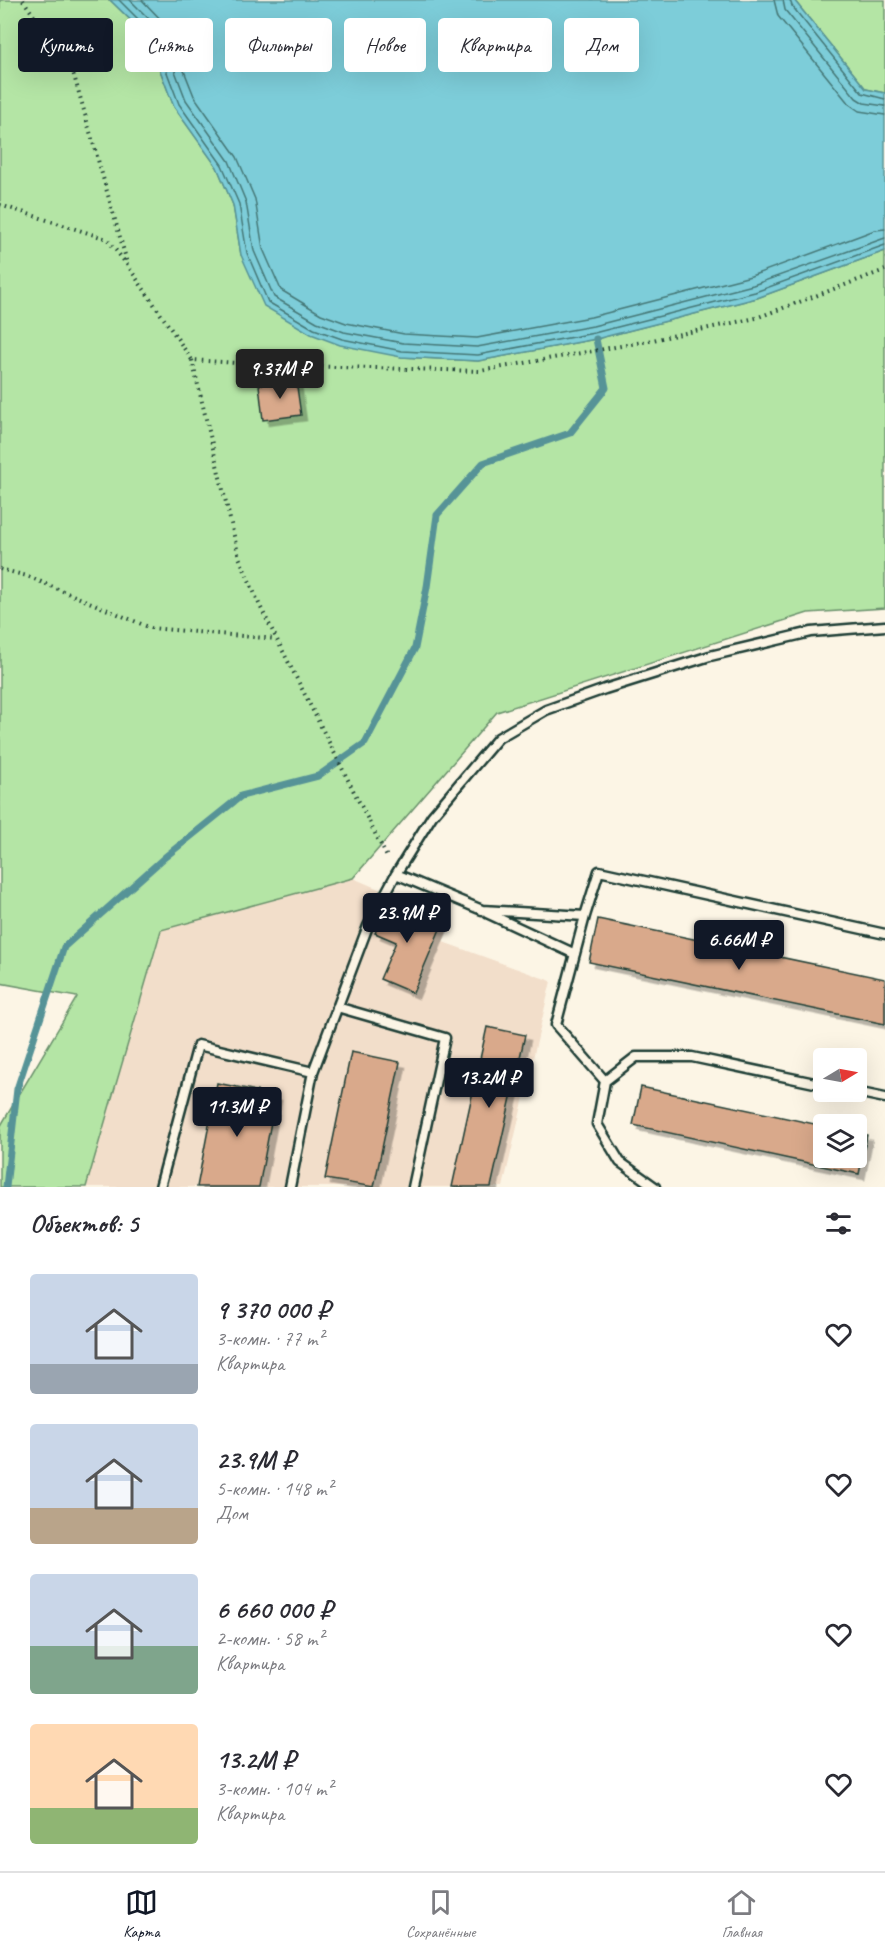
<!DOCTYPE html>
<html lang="ru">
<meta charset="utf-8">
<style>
:root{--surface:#fff;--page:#f7f7f7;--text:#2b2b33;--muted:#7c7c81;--line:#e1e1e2;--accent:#111827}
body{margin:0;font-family:Caveat,sans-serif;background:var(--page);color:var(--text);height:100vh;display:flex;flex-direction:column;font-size:22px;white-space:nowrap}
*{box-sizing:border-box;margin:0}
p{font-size:20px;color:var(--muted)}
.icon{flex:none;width:33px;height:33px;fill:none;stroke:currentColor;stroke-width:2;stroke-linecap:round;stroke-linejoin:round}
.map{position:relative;height:1187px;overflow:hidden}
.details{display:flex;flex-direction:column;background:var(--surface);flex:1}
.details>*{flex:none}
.top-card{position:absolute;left:18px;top:18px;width:849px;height:54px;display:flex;gap:12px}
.needle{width:39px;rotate:80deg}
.fabs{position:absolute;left:813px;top:1048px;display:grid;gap:12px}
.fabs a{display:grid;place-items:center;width:54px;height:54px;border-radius:6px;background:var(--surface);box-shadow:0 6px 24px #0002;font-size:30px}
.price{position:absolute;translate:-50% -51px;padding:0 14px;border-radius:6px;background:var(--accent);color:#fff;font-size:20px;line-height:39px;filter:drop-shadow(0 2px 3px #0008)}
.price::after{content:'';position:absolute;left:50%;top:36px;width:18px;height:14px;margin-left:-9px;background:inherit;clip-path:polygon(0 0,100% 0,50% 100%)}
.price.current{background:#222;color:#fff}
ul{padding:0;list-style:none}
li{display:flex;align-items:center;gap:18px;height:150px;padding:0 30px}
li span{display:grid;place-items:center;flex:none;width:168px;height:120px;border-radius:6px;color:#555}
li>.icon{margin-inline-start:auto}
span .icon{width:72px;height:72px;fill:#fffc;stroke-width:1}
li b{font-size:26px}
h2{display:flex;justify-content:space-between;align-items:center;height:72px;padding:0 30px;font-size:26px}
.tag{padding:0 21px;border-radius:6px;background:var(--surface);box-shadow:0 6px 24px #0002;font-size:21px;line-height:54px}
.tag.current{background:var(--accent);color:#fff}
.tabs{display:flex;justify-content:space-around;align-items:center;height:84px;border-top:2px solid var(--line);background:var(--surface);font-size:16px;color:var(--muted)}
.tabs a{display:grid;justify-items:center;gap:3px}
.tabs .current{color:var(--accent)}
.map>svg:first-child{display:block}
.built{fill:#f2deca}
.green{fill:#b4e5a5;stroke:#6a916c;stroke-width:1.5}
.water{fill:#7dcdd9;stroke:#579397;stroke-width:1.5}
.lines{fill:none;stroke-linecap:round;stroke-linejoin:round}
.shore{stroke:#457776;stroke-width:1.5}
.stream{stroke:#579397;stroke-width:7}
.building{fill:#d9a98b;stroke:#1f3d34;stroke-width:1.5;filter:url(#shadow)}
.lane-casing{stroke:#1f3d34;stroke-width:13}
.path{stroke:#1f3d34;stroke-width:4;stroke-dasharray:1.5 4.5;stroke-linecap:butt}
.lane{stroke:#fcf5e5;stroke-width:8}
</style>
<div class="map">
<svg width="885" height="1187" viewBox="0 0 885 1187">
<defs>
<filter id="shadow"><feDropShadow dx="5.5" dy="5.5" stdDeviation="0" flood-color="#0004"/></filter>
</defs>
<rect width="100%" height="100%" fill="#fcf5e5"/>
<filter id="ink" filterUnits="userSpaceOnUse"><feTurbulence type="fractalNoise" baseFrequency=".0167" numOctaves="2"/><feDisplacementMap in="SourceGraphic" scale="12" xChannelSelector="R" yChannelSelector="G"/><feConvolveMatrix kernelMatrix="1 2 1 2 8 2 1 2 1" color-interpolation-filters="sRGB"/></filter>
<g filter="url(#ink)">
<!-- built -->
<path class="built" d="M353,878l98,42 -8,22 108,39 -48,206h-417l75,-257z"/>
<!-- green -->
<path class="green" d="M0,0h110l37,36 27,71 43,60 16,38 8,50 160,102 77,4 118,-22 161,-41 128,-47v357l-77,5 -311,99 -144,166 -192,52 -75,257h-86v-60l77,-130 -77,-14z
M794,0h91v93l-19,-4z"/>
<!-- water -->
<path class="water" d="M110,0h684l72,89 19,4v158l-128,47 -161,41 -118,22 -77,-4 -61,-12 -29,-11 -47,-28 -23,-51 -8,-50 -16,-38 -43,-60 -27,-71z"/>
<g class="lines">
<!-- shore -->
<path class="shore" d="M119,0l33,33 27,71 43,61 17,39 8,49 21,49 46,27 28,10 60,12 76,4 116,-22 161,-41 130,-47
M130,0l29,29 27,71 43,61 17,41 8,49 20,46 43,25 27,10 59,11 74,4 116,-21 160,-41 132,-47
M142,0l24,25 28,71 43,61 18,42 8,50 18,41 40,24 25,9 58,11 73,4 114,-21 160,-41 124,-46 10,-1
M774,0l4,16 71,88 10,7 26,4
M783,0l2,10 71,88 8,5 21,3
M790,0l2,6 70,87 23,6"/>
<!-- stream -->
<path class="stream" d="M6,1187l11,-98 47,-142 101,-90 76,-61 77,-20 47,-33 50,-95 12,-61 10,-72 46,-52 87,-30 36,-45 -10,-49"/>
</g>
<!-- building -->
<path class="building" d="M296,380l5,35 -38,5 -4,-35z
M390,899l53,23 -30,71 -33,-14 16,-37 -21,-9z
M598,919l287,60v45l-296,-62z
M487,1027l38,8 -34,152h-39z
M351,1052l49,10 -26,125 -49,-8z
M217,1083l59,12 -17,92h-62z
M641,1087l183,39v32h32v-25l11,2 -8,39 -226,-49z"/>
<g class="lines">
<!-- lane casing -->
<g class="lane-casing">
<path id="lane" d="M396,874l86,36 103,6 14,-45 286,63
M487,913l88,41
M585,916l-29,109 49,56
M337,1007l108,31 -32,149
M856,1092l29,6
M160,1187l38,-142 115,27
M290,1187l23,-115 55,-146 28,-52 36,-58 66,-78 48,-28 59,-21 105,-33 101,-24 74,-6
M655,1187l-35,-25 -23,-38 8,-43 31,-24h56l132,28"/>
</g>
<!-- path -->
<path class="path" d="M23,0l50,72 54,190
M0,205l107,34 21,27 64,94 75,5 213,6 163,-29 113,-24 129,-48
M192,360l47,197 21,49 128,253
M0,569l27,7 124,52 125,11"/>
<!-- lane -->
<use href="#lane" class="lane"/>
</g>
</g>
</svg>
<div class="fabs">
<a><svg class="needle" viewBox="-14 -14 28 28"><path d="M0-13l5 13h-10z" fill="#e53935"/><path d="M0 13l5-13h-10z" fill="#7c7c81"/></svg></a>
<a><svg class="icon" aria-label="layers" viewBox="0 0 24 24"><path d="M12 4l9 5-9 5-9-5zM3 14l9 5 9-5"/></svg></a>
</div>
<b class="price current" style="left:280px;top:400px">9.37M ₽</b>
<b class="price" style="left:407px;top:944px">23.9M ₽</b>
<b class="price" style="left:739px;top:971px">6.66M ₽</b>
<b class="price" style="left:489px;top:1109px">13.2M ₽</b>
<b class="price" style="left:237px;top:1138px">11.3M ₽</b>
<div class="top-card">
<a class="tag current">Купить</a>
<a class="tag">Снять</a>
<a class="tag">Фильтры</a>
<a class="tag">Новое</a>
<a class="tag">Квартира</a>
<a class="tag">Дом</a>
</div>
</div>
<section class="details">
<h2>Объектов: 5<svg class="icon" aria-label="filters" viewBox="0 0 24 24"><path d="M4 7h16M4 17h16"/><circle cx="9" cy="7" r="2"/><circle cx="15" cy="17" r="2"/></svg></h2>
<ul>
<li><span style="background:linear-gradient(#c9d6e8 75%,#9aa5b1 0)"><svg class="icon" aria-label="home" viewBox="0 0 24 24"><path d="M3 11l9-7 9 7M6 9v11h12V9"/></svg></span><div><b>9 370 000 ₽</b><p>3-комн. · 77 m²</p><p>Квартира</p></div><svg class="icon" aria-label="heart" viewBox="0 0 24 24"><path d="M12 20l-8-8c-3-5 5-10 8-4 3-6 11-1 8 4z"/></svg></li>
<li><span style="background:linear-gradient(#c9d6e8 70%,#b9a48a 0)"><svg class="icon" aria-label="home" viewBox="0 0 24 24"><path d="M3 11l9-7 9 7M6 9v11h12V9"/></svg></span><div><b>23.9M ₽</b><p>5-комн. · 148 m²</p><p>Дом</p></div><svg class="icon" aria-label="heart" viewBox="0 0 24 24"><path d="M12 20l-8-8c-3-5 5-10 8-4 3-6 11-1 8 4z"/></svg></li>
<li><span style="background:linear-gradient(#c9d6e8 60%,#7fa58c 0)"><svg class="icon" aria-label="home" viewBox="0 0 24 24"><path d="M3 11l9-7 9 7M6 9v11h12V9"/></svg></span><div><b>6 660 000 ₽</b><p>2-комн. · 58 m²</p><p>Квартира</p></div><svg class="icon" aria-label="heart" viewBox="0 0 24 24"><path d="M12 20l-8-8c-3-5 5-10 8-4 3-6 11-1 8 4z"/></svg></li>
<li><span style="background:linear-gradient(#ffd9b3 70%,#8fb573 0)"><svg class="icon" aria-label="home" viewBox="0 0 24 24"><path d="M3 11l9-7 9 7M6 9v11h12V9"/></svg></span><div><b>13.2M ₽</b><p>3-комн. · 104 m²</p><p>Квартира</p></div><svg class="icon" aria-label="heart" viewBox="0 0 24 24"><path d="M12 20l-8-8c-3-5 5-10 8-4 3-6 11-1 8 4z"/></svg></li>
</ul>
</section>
<nav class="tabs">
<a class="current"><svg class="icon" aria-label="map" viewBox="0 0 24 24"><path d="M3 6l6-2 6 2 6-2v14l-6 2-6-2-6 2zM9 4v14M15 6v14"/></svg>Карта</a>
<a><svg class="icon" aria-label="saved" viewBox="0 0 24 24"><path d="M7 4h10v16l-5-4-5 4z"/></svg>Сохранённые</a>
<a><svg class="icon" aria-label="home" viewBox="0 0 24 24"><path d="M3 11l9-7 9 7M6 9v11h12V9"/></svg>Главная</a>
</nav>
